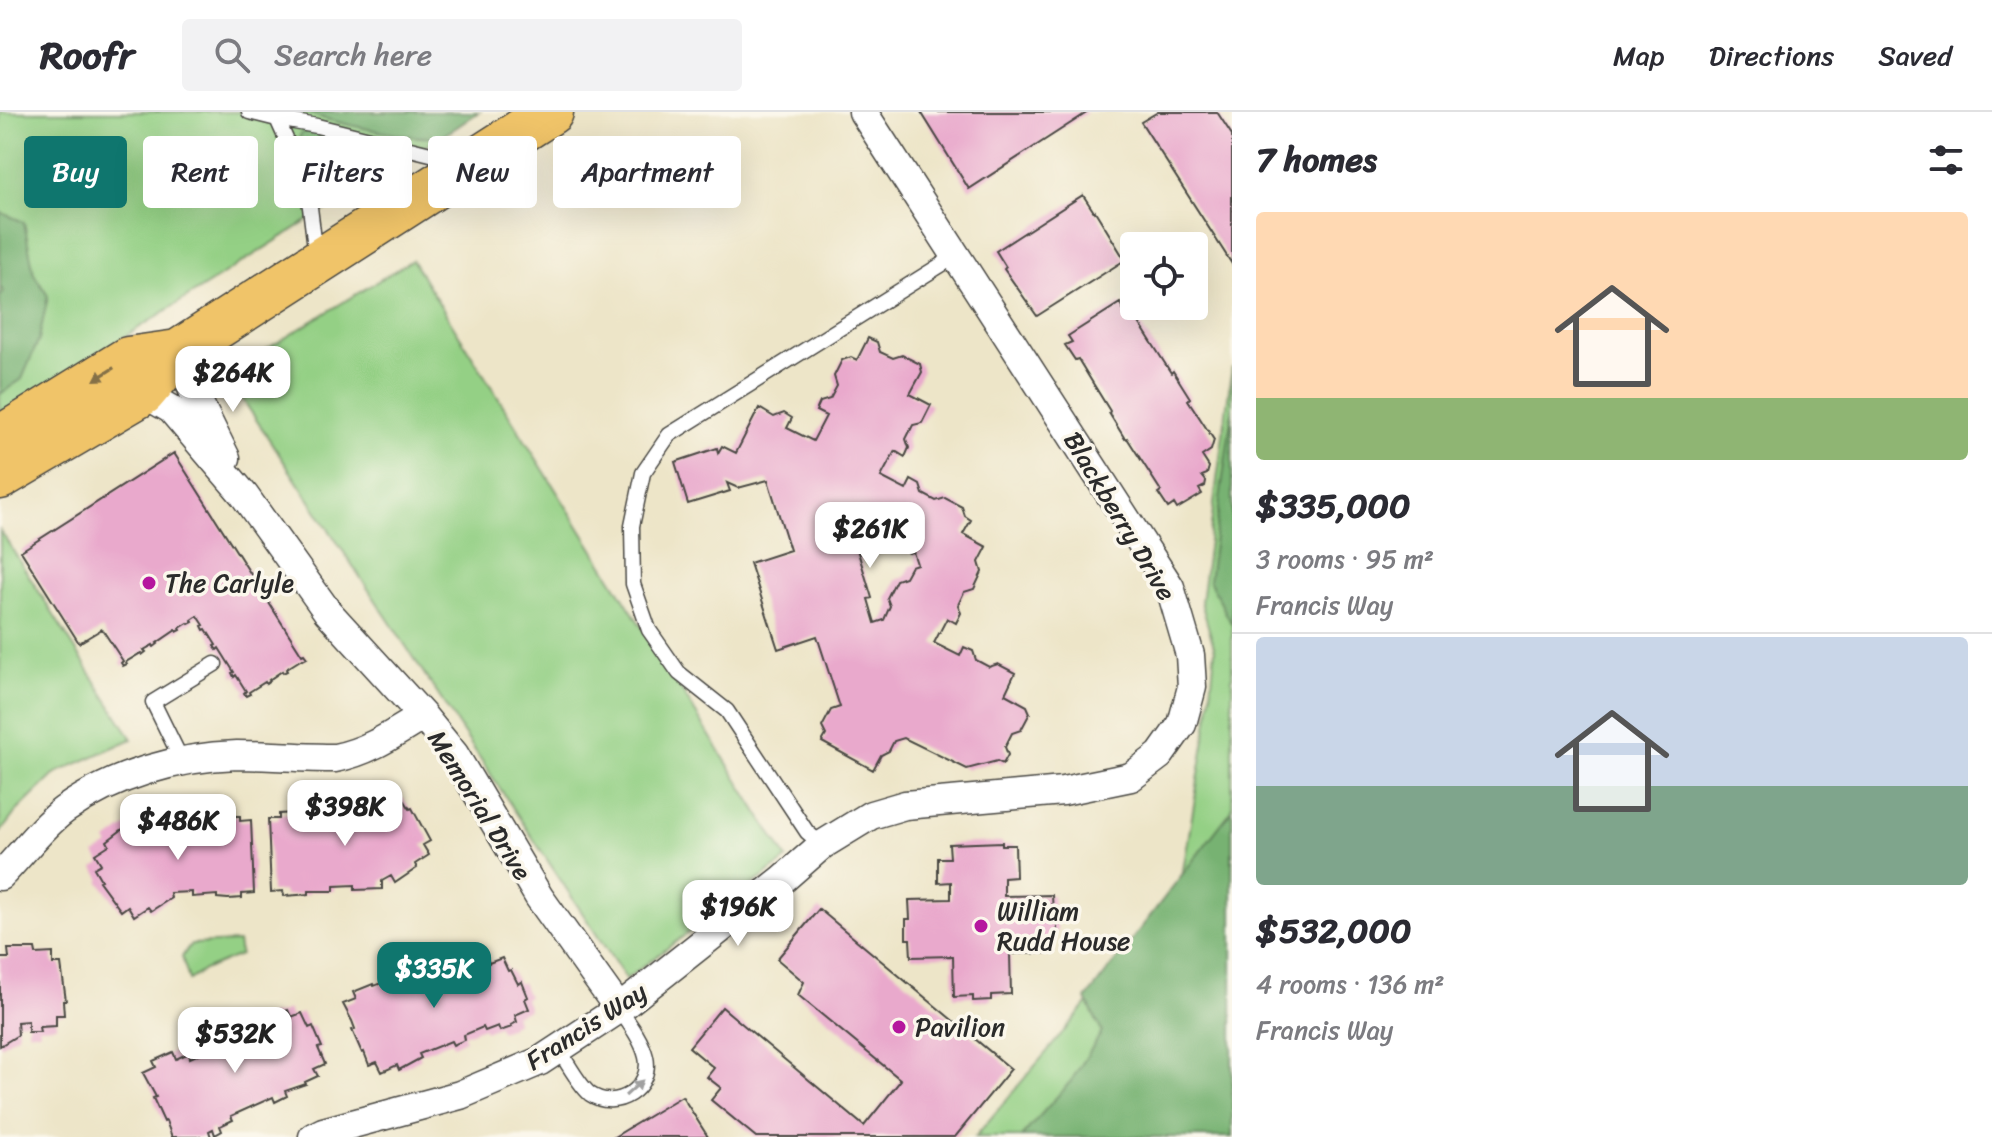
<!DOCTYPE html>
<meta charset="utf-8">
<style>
:root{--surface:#fff;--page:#f2f2f3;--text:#2b2b33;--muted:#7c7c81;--line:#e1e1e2;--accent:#0f766e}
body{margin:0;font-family:Sriracha,sans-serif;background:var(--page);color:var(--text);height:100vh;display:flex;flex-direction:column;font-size:30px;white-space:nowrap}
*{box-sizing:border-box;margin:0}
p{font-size:26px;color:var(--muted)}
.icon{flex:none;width:44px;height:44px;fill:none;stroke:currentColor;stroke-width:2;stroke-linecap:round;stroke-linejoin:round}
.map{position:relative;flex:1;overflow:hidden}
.sheet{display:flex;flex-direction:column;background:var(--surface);width:760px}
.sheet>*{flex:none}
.guide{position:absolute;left:24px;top:24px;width:760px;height:72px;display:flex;gap:16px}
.tools{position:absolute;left:1120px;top:120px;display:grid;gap:16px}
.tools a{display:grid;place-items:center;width:88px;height:88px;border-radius:8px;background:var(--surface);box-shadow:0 8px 32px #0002;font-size:40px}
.price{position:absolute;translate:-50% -68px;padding:0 18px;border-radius:16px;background:#fff;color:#222;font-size:26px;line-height:52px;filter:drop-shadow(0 2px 4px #0008)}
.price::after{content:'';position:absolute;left:50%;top:48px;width:24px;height:18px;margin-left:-12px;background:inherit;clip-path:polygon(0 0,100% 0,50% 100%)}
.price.selected{background:var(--accent);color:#fff}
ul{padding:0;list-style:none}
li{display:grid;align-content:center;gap:16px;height:424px;padding:0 24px}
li+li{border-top:2px solid var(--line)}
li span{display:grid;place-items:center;height:248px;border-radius:8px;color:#555}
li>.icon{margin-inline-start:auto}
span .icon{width:144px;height:144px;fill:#fffc;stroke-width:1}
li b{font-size:34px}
h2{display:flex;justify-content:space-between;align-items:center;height:96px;padding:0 24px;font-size:34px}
.chip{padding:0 28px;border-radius:8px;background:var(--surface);box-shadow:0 8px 32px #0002;font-size:28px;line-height:72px}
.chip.selected{background:var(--accent);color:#fff}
header{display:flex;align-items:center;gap:48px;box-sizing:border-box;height:112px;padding:0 40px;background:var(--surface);border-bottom:2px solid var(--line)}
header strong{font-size:38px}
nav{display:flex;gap:44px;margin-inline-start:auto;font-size:28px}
.search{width:560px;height:72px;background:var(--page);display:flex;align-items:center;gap:20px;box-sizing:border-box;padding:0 28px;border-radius:8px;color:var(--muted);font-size:30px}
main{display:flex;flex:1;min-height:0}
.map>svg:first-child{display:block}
.green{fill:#94d085;stroke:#607e58;stroke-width:2}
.forest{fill:#77b272;stroke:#516e4e;stroke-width:2}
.building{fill:#e9a9cc;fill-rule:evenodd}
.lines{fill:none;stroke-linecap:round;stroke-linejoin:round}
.service-casing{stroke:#484743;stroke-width:17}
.minor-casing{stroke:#484743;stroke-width:31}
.primary-casing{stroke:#484743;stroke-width:47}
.service{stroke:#fff;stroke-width:14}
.minor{stroke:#fff;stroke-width:28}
.primary{stroke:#f0c469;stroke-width:44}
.oneway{fill:#847047}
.oneway2{fill:#a0a0a0}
.poi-dot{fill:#b5179e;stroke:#fbf7ec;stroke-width:3}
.labels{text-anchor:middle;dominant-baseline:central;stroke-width:7;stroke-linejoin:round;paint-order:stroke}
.street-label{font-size:26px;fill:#2b2b2b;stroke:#fbf7ec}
.poi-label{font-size:26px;fill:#2b2b2b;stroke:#fbf7ec;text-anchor:start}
</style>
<header>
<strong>Roofr</strong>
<div class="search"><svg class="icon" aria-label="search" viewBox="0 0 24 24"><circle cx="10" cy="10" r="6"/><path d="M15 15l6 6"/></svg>Search here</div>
<nav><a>Map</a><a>Directions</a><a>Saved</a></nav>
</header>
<main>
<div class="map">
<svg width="1232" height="1025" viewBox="0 0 1232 1025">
<rect width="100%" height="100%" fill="#fbf7ec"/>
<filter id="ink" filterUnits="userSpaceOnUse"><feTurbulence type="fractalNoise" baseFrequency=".0125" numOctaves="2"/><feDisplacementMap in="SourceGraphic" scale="16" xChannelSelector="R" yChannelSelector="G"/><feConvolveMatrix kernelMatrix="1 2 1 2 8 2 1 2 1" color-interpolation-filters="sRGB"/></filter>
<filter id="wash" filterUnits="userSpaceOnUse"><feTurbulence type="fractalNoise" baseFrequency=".006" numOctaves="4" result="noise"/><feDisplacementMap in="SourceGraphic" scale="32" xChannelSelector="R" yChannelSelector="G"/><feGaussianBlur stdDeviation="1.8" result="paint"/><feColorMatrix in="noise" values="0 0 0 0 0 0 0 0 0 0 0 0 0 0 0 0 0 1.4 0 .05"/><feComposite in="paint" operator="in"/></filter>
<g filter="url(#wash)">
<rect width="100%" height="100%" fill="#ede5c8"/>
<!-- green -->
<path class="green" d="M0,0h479l-479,304z
M412,148l375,599 -161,120 -400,-605z
M1232,255v770h-257l204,-242 30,-181 6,-64 -14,-48z
M0,418l132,209 -76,34 -40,39 -16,21z
M238,830l2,13 -36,15 -15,10 -7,-23 9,-13z"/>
<!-- forest -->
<path class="forest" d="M305,0h174c-12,7 -25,19 -38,24 -19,7 -117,-15 -136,-24z
M308,19l7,1 89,28 -82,52 -6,-6 -5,-32 -12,-25 -1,-9 4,-8z
M0,100l24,10 10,52 14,22 -9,43 -17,40 -22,15v-98l4,-4 -4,-5z
M1232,299v214l-23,-45z
M1232,698v327h-211l50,-56 31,-49 -16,-33z"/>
<g id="blocks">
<!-- building -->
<path class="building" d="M921,0h167l-119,77z
M1158,0h59l15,23v129l-91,-142z
M1083,83l11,17 1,-1 30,49 -88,56 -33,-47 2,-2 -10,-16z
M1120,191l3,6 7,-4 9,14 -1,2 33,52 2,-2 17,27 -2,2 26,40 -3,10 -9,6 7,11 -2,7 -5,2 4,5 -1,5 -6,3 3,5 -25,15 -3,-5 -6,4 -10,-15 3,-2 -34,-53 -2,1 -16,-26 1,-2 -32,-52 -3,1 -10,-15 7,-3 -4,-6z
M868,226l9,4 3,10 13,6 9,-3 18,9 2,8 -12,22 21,11 -9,18 -9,2 -7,14 3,9 -4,9 -10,-6 -14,26 25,13 5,-10 9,5 3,9 13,7 9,-3 17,9 3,9 6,4 -8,14 24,13 -8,15 3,10 -8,17 -10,3 -6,13 3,8 -5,10 -9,-5 -13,25 26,13 4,-9 9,4 3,9 13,7 9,-3 17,9 -10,21 22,12 3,7 -9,17 -9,3 -7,14 3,8 -5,9 -6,-3 -30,8 -63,-31 -10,3 -5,10 -8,4 -8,15 -51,-28 4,-7 -4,-8 9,-17 9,-3 -23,-71 -39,13 -28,-86 40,-13 -22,-70 -30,8 -11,-5 3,8 -42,13 -13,-42 42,-14 1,5 4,-7 14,7 23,-45 15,9 10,-4 8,5 -5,10 26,13 13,-25 -10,-5 4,-9 10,-3 7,-13 -3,-10 8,-16 9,-3 6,3zM855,412l12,8 2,7 17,9 9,-2 14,7 4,-1 4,12 -6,2 -6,11 -9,3 -9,18 3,8 -6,14 -9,3 -7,-24 4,-1 -15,-49 -5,1 -7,-23z
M174,341l128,202 2,-1 3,4 -4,2 -1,-1 -16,10 1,2 -4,2 -1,-2 -13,9 1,1 -4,3 -1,-2 -16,10 1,2 -4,2 -2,-3 2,-2 -10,-16 -2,2 -2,-4 2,-1 -15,-24 -2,2 -3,-4 2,-1 -10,-16 -2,1 -2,-4 2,-1 -6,-9 -6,4 1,2 -4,2 -1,-1 -8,5 1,2 -4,2 -1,-2 -19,13 1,1 -4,3 -1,-2 -9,5 2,2 -4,3 -1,-2 -15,9 1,2 -4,2 -2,-3 2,-2 -21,-32 -23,14 -58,-92z
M390,681l6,9 7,-4 7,11 2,-1 18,33 -7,4 6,10 -14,9 2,4 -22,15 -4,-7 -9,5v8l-27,1v-5l-21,1v5h-25v3l-11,1 -14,1 -1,-5 -12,1 -3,-73h11v-5l14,-1 1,5 22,-1 -1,-5h14v4l22,-1v-4l7,-1 7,-4 -2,-2 10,-6 3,4z
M226,704h14v5l11,-1 3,73 -12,1v4l-14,1 -11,-1v-3l-25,2v-5l-22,1 1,5 -20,13 -3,-4 -14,9 -6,-10 -7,5 -22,-30 2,-1 -7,-12 7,-4 -6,-10 14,-9 -2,-4 21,-16 5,8 9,-6 -1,-7 28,-1v4h21v-5l14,-1v3l22,-1z
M1002,730v3h13l1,32 -12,1v18l48,-1 1,19h4v18l-4,1 1,20 -44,1 1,40 -20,1v5l-18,1v-5l-19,1 -1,-41 -42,1 -1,-18h-4v-20h4l-1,-19 42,-1v-17l-13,1v-25h12l-1,-14z
M819,797l192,160 -56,68h-199l-45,-37 10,-12 -14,-11 7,-9 -25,-21 33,-40 142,119 37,-46 -103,-85 6,-13 -27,-23z
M8,837h27l1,5 17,-1v11h8l5,37h-3l1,14h-8v11l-17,1 1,5h-12v-11l-11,1 1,13 -18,11v-88h9z
M474,845l2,5 10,-5 3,6 13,-5 6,13 3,-1 7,14 4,-2 6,15 -3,2 4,10 -14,6 2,7 -6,3 1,2 -12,4 -2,-5 -13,5 -2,-4 -19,8 1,5 -12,5 -2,-4 -32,13 2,4 -22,12 -2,-5 -15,7 -5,-10 -8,3 -5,-13 -2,1 -10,-23 3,-1 -3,-8 -9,-17 13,-5 -3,-7 20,-8 1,2 12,-5 2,5 13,-5 2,5 9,-4 -1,-4 10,-4 -1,-3 13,-6 3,7 9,-4 2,3 10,-4 -1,-2z
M288,898l3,7 11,-4 7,15 4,-2 9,21 -4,1 7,16 -11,5 4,7 -13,6 1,2 -21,7 2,5 -12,6 -2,-5 -42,19 2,4 -13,6 2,5 -7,4 -2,-6 -4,2 2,6h-39l-6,-16 -2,1 -11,-24 3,-1 -13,-24 13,-6 -3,-6 20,-9 3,7 13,-6 1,5 20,-9 -2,-4 23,-9 2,3 9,-4 -2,-5 35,-17 1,2z
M682,984l26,41h-94z"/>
</g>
</g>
<g filter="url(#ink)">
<use href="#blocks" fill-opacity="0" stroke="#484743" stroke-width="2"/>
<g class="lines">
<!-- service casing -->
<g class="service-casing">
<path id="service" d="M249,0l28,7 40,7 142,35
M277,7l27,60 4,12 8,65
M182,649l-29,-59 62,-38
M822,733l-15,-13 -80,-121 -48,-38 -30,-43 -16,-46 -1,-58 11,-53 26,-38 288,-180
M558,936c8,13 21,37 32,46 26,18 63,-6 56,-37 -4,-17 -17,-34 -27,-48"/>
</g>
<!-- minor casing -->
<g class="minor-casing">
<path id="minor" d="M178,240l16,41 32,65
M143,281l28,16 73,86 83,116 96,105 31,38 85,143 80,112
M0,764c21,-21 40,-48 64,-66 50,-35 112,-53 173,-55 33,0 65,3 98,3 33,-6 60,-25 88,-42
M313,1025l10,-5 137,-37 80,-34 79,-52 163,-129 40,-35 49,-30 34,-10 158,-14 68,-14 29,-22 22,-31 10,-37 -2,-32 -20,-68 -307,-475"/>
</g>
<!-- primary casing -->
<g class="primary-casing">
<path id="primary" d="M0,326l128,-79 50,-7
M0,365l143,-84 35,-41 373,-240"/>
</g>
<!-- service -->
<use href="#service" class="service"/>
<!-- minor -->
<use href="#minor" class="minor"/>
<!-- primary -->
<use href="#primary" class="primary"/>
</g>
<!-- one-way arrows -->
<defs><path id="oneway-solid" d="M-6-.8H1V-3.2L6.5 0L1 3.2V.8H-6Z" transform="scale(2)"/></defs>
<use class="oneway" href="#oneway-solid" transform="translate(104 262) rotate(148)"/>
<use class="oneway2" href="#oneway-solid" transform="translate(634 976) rotate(-42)"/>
</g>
<!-- markers -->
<g class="poi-dot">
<circle cx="149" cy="471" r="8"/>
<circle cx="981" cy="814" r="8"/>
<circle cx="899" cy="915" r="8"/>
</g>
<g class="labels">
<!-- street labels -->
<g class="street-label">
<text transform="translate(1120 404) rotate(59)">Blackberry Drive</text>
<text transform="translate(480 693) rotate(58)">Memorial Drive</text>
<text transform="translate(586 914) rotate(-33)">Francis Way</text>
</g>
<!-- poi labels -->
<g class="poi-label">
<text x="165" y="471">The Carlyle</text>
<text x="997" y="799">William<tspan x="997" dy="30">Rudd House</tspan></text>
<text x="915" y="915">Pavilion</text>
</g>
</g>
</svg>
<div class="tools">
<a><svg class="icon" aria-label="locate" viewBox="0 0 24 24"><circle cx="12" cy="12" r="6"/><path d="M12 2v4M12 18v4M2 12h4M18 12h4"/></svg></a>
</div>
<b class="price" style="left:233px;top:302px">$264K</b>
<b class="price" style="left:870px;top:458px">$261K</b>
<b class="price" style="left:345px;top:736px">$398K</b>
<b class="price" style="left:178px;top:750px">$486K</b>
<b class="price" style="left:738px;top:836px">$196K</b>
<b class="price selected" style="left:434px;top:898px">$335K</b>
<b class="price" style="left:235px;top:963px">$532K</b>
<div class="guide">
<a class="chip selected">Buy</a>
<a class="chip">Rent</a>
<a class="chip">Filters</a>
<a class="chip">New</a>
<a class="chip">Apartment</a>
</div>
</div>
<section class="sheet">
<h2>7 homes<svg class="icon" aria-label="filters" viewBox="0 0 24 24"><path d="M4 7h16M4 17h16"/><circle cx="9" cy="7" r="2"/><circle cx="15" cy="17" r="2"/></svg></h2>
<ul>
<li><span style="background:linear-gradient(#ffd9b3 75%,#8fb573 0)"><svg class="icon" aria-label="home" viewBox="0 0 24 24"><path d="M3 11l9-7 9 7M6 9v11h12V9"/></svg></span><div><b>$335,000</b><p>3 rooms · 95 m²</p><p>Francis Way</p></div></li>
<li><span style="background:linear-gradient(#c9d6e8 60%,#7fa58c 0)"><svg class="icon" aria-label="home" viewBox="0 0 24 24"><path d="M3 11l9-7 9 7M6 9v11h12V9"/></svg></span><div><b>$532,000</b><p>4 rooms · 136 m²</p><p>Francis Way</p></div></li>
</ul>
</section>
</main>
